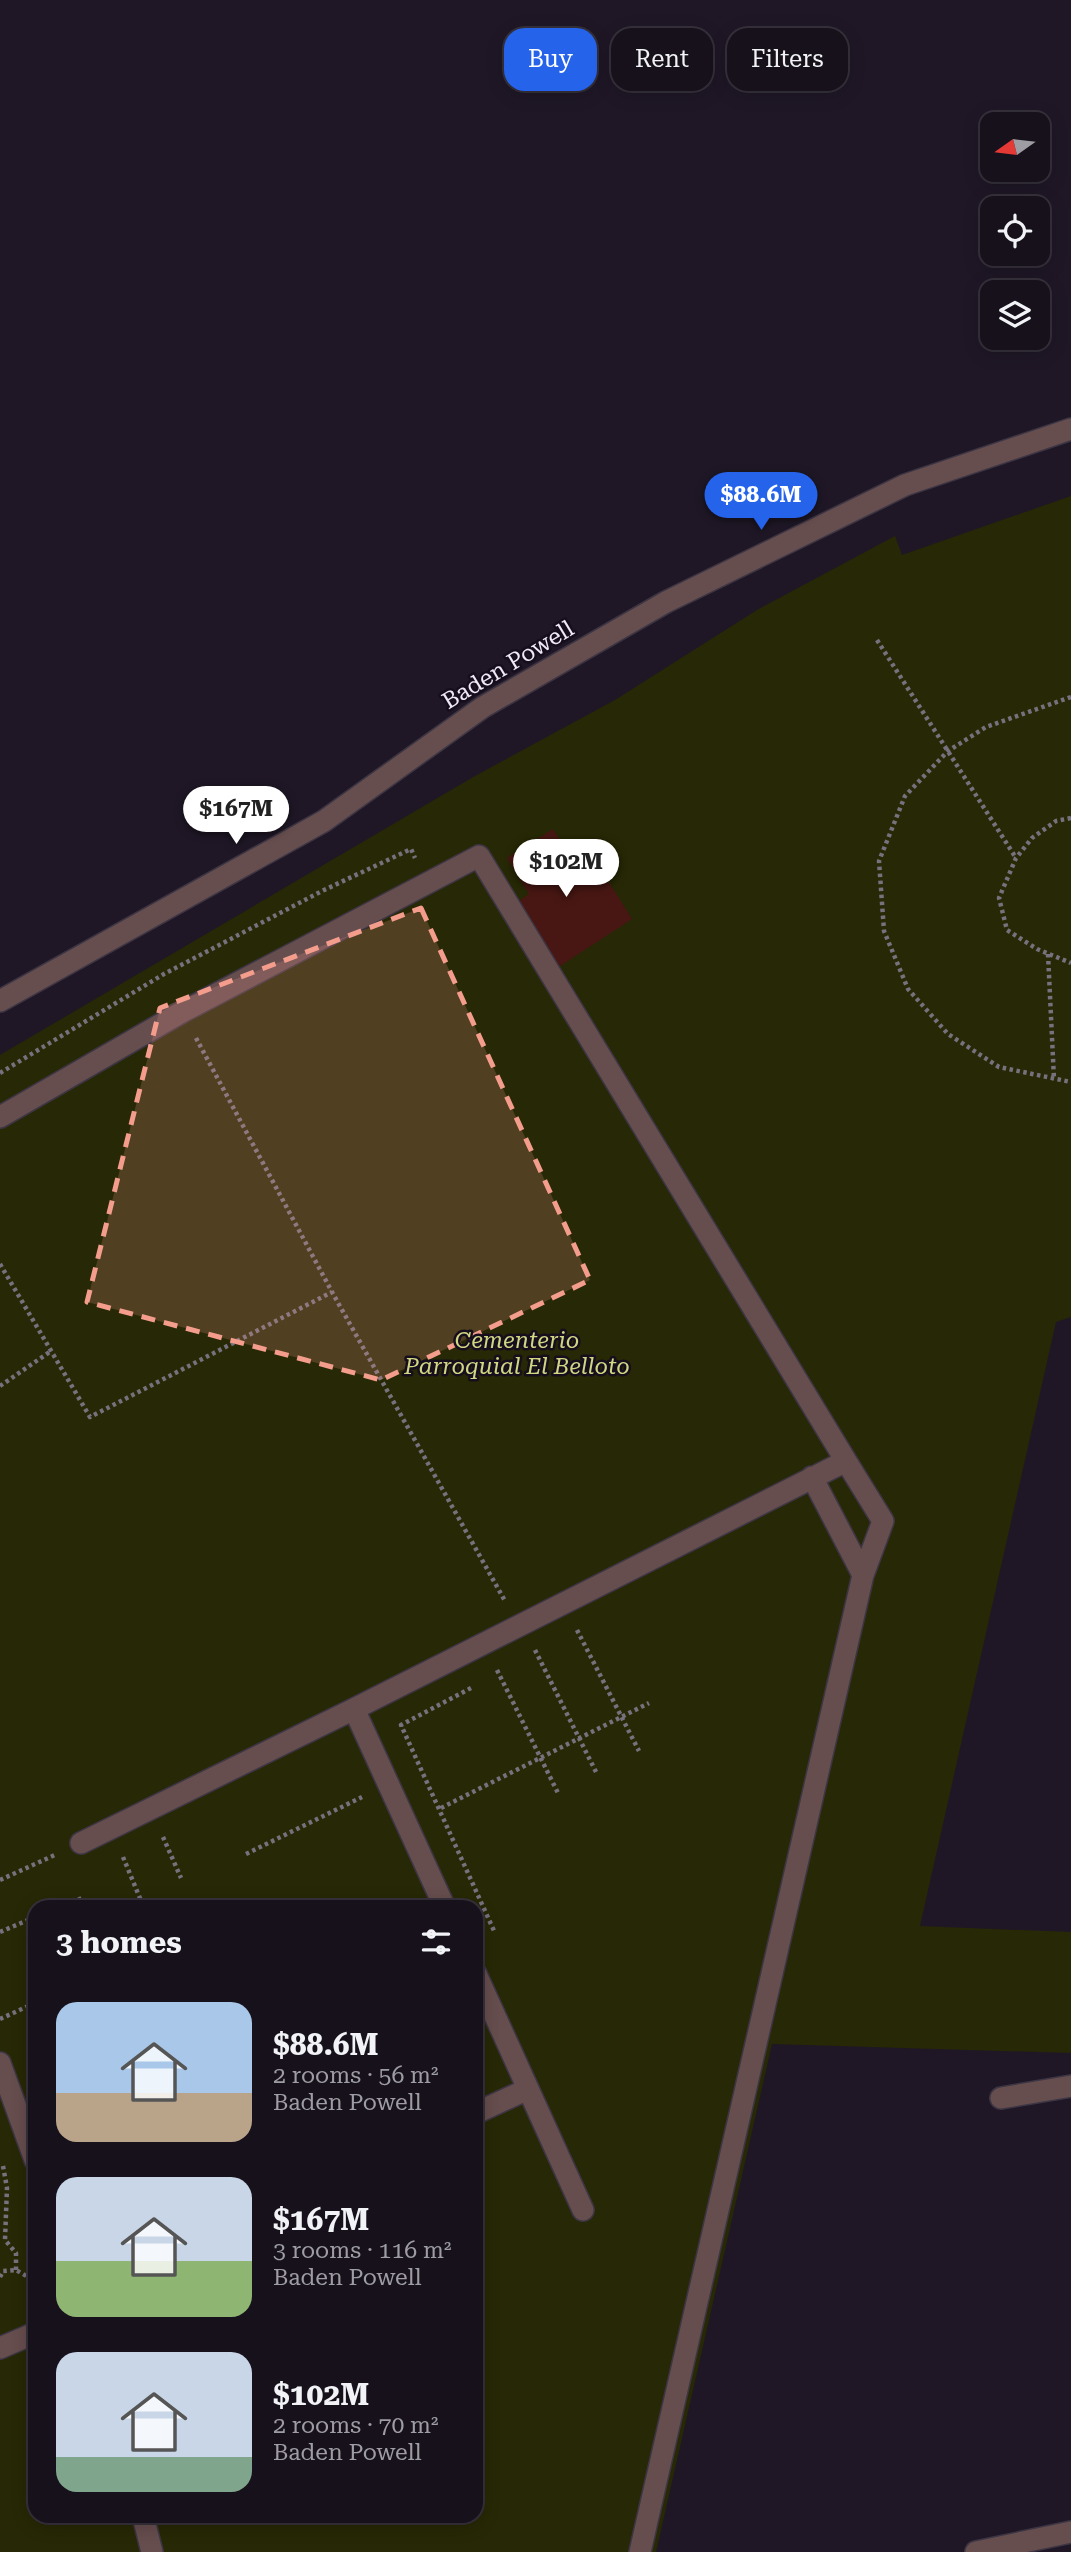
<!DOCTYPE html>
<meta charset="utf-8">
<style>
:root{--surface:#17111c;--page:#201a25;--text:#f1f3f6;--muted:#9e9da3;--line:#36313b;--accent:#2563eb}
body{margin:0;font-family:"Roboto Serif",serif;background:var(--page);color:var(--text);height:100vh;display:flex;flex-direction:column;font-size:26px;white-space:nowrap}
*{box-sizing:border-box;margin:0}
p{font-size:23px;color:var(--muted)}
.icon{flex:none;width:38px;height:38px;fill:none;stroke:currentColor;stroke-width:2;stroke-linecap:round;stroke-linejoin:round}
.map{position:relative;flex:1;overflow:hidden}
.side{position:absolute;left:28px;top:1900px;width:455px;height:623px;display:flex;flex-direction:column;background:var(--surface);border-radius:21px;box-shadow:0 4px 18px #0003,0 0 0 2px var(--line)}
.side>*{flex:none}
.hud{position:absolute;left:504px;top:28px;width:462px;height:63px;display:flex;gap:14px}
.needle{width:46px;rotate:256deg}
.fabs{position:absolute;left:980px;top:112px;display:grid;gap:14px}
.fabs a{display:grid;place-items:center;width:70px;height:70px;border-radius:14px;background:var(--surface);box-shadow:0 4px 18px #0003,0 0 0 2px var(--line);font-size:35px}
.price{position:absolute;translate:-50% -60px;padding:0 16px;border-radius:24px;background:#fff;color:#222;font-size:23px;line-height:46px;filter:drop-shadow(0 2px 4px #0008)}
.price::after{content:'';position:absolute;left:50%;top:42px;width:21px;height:16px;margin-left:-10px;background:inherit;clip-path:polygon(0 0,100% 0,50% 100%)}
.price.on{background:var(--accent);color:#fff}
ul{padding:0;list-style:none}
li{display:flex;align-items:center;gap:21px;height:175px;padding:0 28px}
li span{display:grid;place-items:center;flex:none;width:196px;height:140px;border-radius:21px;color:#555}
li>.icon{margin-inline-start:auto}
span .icon{width:84px;height:84px;fill:#fffc;stroke-width:1}
li b{font-size:30px}
h2{display:flex;justify-content:space-between;align-items:center;height:84px;padding:0 28px;font-size:30px}
.tag{padding:0 24px;border-radius:21px;background:var(--surface);box-shadow:0 4px 18px #0003,0 0 0 2px var(--line);font-size:24px;line-height:63px}
.tag.on{background:var(--accent);color:#fff}
.map>svg:first-child{display:block}
.green{fill:#272805;fill-rule:evenodd}
.building{fill:#481713}
.lines{fill:none;stroke-linecap:round;stroke-linejoin:round}
.minor-casing{stroke:#3c3543;stroke-width:24}
.path{stroke:#77707d;stroke-width:4.5;stroke-dasharray:3.5 3.5;stroke-linecap:butt}
.minor{stroke:#664d4e;stroke-width:21}
.marked{fill:#f49d8d;fill-opacity:0.2;stroke:#f49d8d;stroke-width:5;stroke-dasharray:14 9;stroke-linejoin:round}
.labels{text-anchor:middle;dominant-baseline:central;stroke-width:5;stroke-linejoin:round;paint-order:stroke}
.street-label{font-size:23px;fill:#efeaf5;stroke:#160e1d}
.park-label{font-size:23px;font-style:italic;fill:#d1d683;stroke:#160e1d}
</style>
<div class="map">
<svg width="1071" height="2552" viewBox="0 0 1071 2552">
<rect width="100%" height="100%" fill="#1f1726"/>
<!-- green -->
<path class="green" d="M1071,496v821l-15,5 -136,604 151,6v121l-299,-9 -116,508h-656v-1497l475,-279 140,-76 142,-90 138,-74 7,19zM35,1908h441v608h-441z"/>
<!-- building -->
<path class="building" d="M553,829l25,38 15,-10 39,62 -75,49 -41,-65 13,-9 -22,-36z"/>
<g class="lines">
<!-- minor casing -->
<g class="minor-casing">
<path id="minor" d="M0,1001l324,-180 159,-114 183,-105 239,-117 166,-56
M0,1117l182,-105 297,-156 367,605 -492,248
M846,1461l37,60 -20,54
M81,1843l273,-134 91,199
M476,1974l107,236
M0,2063l35,97
M1001,2098l70,-12
M476,2113l52,-24
M0,2348l35,-15
M143,2516l9,36
M640,2552l223,-977 -51,-98
M976,2552l95,-20"/>
</g>
<!-- path -->
<path class="path" d="M877,640l139,218
M1071,697l-85,30 -38,24 -43,45 -26,65 5,70 24,58 40,45 51,33 72,15
M1071,818l-15,3 -24,17 -16,20 -17,40 8,32 30,19 34,14
M1048,954l6,125
M196,1038l136,254 173,309
M0,1073l164,-99 158,-83 89,-42 4,9
M0,1264l90,153 242,-125
M0,1386l51,-35
M577,1630l62,121
M535,1650l62,124
M497,1670l62,125
M471,1688l-70,37 94,208
M441,1808l208,-105
M163,1837l18,41
M246,1854l116,-57
M123,1857l21,51
M0,1880l57,-26
M59,1908l23,-10
M0,1932l35,-15
M0,2019l35,-16
M3,2166l4,22 -2,52 11,13v17
M0,2277l3,-6 13,-1 19,11"/>
<!-- minor -->
<use href="#minor" class="minor"/>
</g>
<!-- marked area -->
<path class="marked" d="M421,908l169,372 -209,100 -294,-78 73,-294z"/>
<g class="labels">
<!-- street labels -->
<g class="street-label">
<text transform="translate(508 665) rotate(-31)">Baden Powell</text>
</g>
<!-- park labels -->
<g class="park-label">
<text x="517" y="1340">Cementerio<tspan x="517" dy="26">Parroquial El Belloto</tspan></text>
</g>
</g>
</svg>
<div class="fabs">
<a><svg class="needle" viewBox="-14 -14 28 28"><path d="M0-13l5 13h-10z" fill="#e53935"/><path d="M0 13l5-13h-10z" fill="#9e9da3"/></svg></a>
<a><svg class="icon" aria-label="locate" viewBox="0 0 24 24"><circle cx="12" cy="12" r="6"/><path d="M12 2v4M12 18v4M2 12h4M18 12h4"/></svg></a>
<a><svg class="icon" aria-label="layers" viewBox="0 0 24 24"><path d="M12 4l9 5-9 5-9-5zM3 14l9 5 9-5"/></svg></a>
</div>
<b class="price on" style="left:761px;top:532px">$88.6M</b>
<b class="price" style="left:236px;top:846px">$167M</b>
<b class="price" style="left:566px;top:899px">$102M</b>
<div class="hud">
<a class="tag on">Buy</a>
<a class="tag">Rent</a>
<a class="tag">Filters</a>
</div>
<section class="side">
<h2>3 homes<svg class="icon" aria-label="filters" viewBox="0 0 24 24"><path d="M4 7h16M4 17h16"/><circle cx="9" cy="7" r="2"/><circle cx="15" cy="17" r="2"/></svg></h2>
<ul>
<li><span style="background:linear-gradient(#a9c7e8 65%,#b9a48a 0)"><svg class="icon" aria-label="home" viewBox="0 0 24 24"><path d="M3 11l9-7 9 7M6 9v11h12V9"/></svg></span><div><b>$88.6M</b><p>2 rooms · 56 m²</p><p>Baden Powell</p></div></li>
<li><span style="background:linear-gradient(#c9d6e8 60%,#8fb573 0)"><svg class="icon" aria-label="home" viewBox="0 0 24 24"><path d="M3 11l9-7 9 7M6 9v11h12V9"/></svg></span><div><b>$167M</b><p>3 rooms · 116 m²</p><p>Baden Powell</p></div></li>
<li><span style="background:linear-gradient(#c9d6e8 75%,#7fa58c 0)"><svg class="icon" aria-label="home" viewBox="0 0 24 24"><path d="M3 11l9-7 9 7M6 9v11h12V9"/></svg></span><div><b>$102M</b><p>2 rooms · 70 m²</p><p>Baden Powell</p></div></li>
</ul>
</section>
</div>
